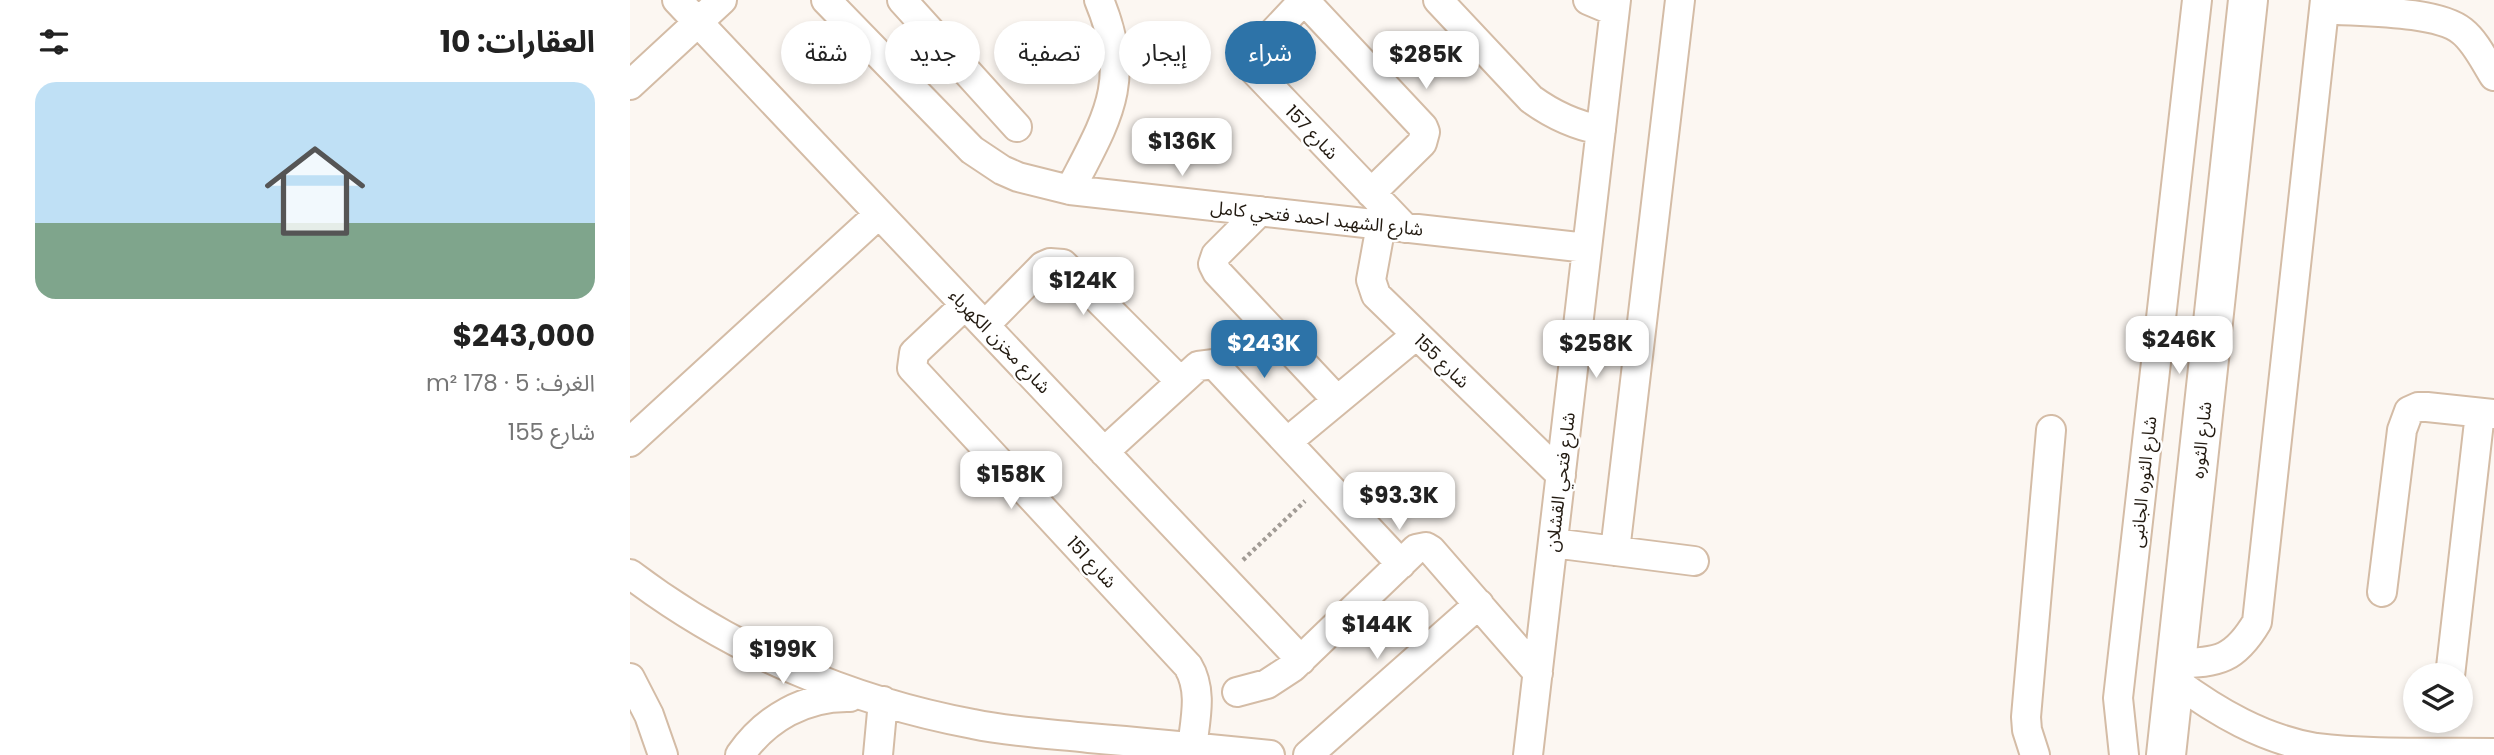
<!DOCTYPE html>
<html lang="ar">
<meta charset="utf-8">
<style>
:root{--surface:#fff;--page:#f6f6f6;--text:#222;--muted:#767676;--line:#e0e0e0;--accent:#2d73a8}
body{margin:0;font-family:Poppins,"Noto Sans Arabic",sans-serif;background:var(--page);color:var(--text);direction:rtl;height:100vh;display:flex;flex-direction:column;font-size:26px;white-space:nowrap}
*{box-sizing:border-box;margin:0}
p{font-size:23px;color:var(--muted)}
.icon{flex:none;width:38px;height:38px;fill:none;stroke:currentColor;stroke-width:2;stroke-linecap:round;stroke-linejoin:round}
.map{position:relative;flex:1;overflow:hidden;direction:ltr}
.sheet{display:flex;flex-direction:column;background:var(--surface);width:630px}
.sheet>*{flex:none}
.banner{position:absolute;left:21px;top:21px;width:665px;height:63px;direction:rtl;display:flex;gap:14px}
.tools{position:absolute;left:1773px;top:663px;display:grid;gap:14px}
.tools a{display:grid;place-items:center;width:70px;height:70px;border-radius:50%;background:var(--surface);box-shadow:0 4px 10px #0003;font-size:35px}
.price{position:absolute;translate:-50% -60px;padding:0 16px;border-radius:14px;background:#fff;color:#222;font-size:23px;line-height:46px;filter:drop-shadow(0 2px 4px #0008)}
.price::after{content:'';position:absolute;left:50%;top:42px;width:21px;height:16px;margin-left:-10px;background:inherit;clip-path:polygon(0 0,100% 0,50% 100%)}
.price.on{background:var(--accent);color:#fff}
ul{padding:0;list-style:none}
li{display:grid;align-content:center;gap:14px;height:371px;padding:0 35px}
li+li{border-top:2px solid var(--line)}
li span{display:grid;place-items:center;height:217px;border-radius:21px;color:#555}
li>.icon{margin-inline-start:auto}
span .icon{width:126px;height:126px;fill:#fffc;stroke-width:1}
li b{font-size:30px}
h2{display:flex;justify-content:space-between;align-items:center;height:84px;padding:0 35px;font-size:30px}
.tag{padding:0 24px;border-radius:32px;background:var(--surface);box-shadow:0 4px 10px #0003;font-size:24px;line-height:63px}
.tag.on{background:var(--accent);color:#fff}
main{display:flex;flex:1;min-height:0}
.map>svg:first-child{display:block}
.lines{fill:none;stroke-linecap:round;stroke-linejoin:round}
.minor-casing{stroke:#d4bca6;stroke-width:32}
.highway-casing{stroke:#d4bca6;stroke-width:42}
.path{stroke:#a19b95;stroke-width:4.5;stroke-dasharray:3.5 3.5;stroke-linecap:butt}
.minor{stroke:#fff;stroke-width:28}
.highway{stroke:#fff;stroke-width:38}
.labels{text-anchor:middle;dominant-baseline:central;stroke-width:5;stroke-linejoin:round;paint-order:stroke}
.street-label{font-size:18px;fill:#221a11;stroke:#fff}
</style>
<main>
<div class="map">
<svg width="1864" height="755" viewBox="0 0 1864 755">
<rect width="100%" height="100%" fill="#fcf7f2"/>
<g class="lines">
<!-- minor casing -->
<g class="minor-casing">
<path id="minor" d="M47,0l624,660
M196,0l146,150 30,20 16,7 52,13 517,58
M272,0l115,127
M674,0l-49,52 -3,5 1,12 152,159
M674,0l119,127 2,5 -3,11 -51,50
M808,0l93,99c22,16 43,26 70,31
M958,0l26,11
M1694,9c34,3 112,1 138,22 14,11 23,31 32,45
M273,79l38,-36
M0,85l92,-85
M440,190c37,-72 63,-108 29,-190
M630,211l-44,44 -3,9 4,8 120,128
M751,225l-10,55 5,15 185,180
M335,305l-51,48 -2,15 276,298c15,25 7,54 4,82
M355,325l58,-59 7,-3 13,1 117,117
M0,442l249,-228
M657,442l128,-106
M474,452l94,-86 16,-2 187,200
M923,543l141,18
M985,551l65,-551
M0,574c100,76 220,127 343,150 38,8 78,10 116,14 60,5 121,11 181,17
M1752,592l20,-162 7,-19 9,-4h9l67,7
M1547,663c42,0 58,-4 80,-41l68,-622
M1820,676l30,-263
M0,678l19,37 14,40
M1545,681c42,31 88,58 141,67 57,7 119,4 178,5
M607,692l30,-8 26,-17 123,-118 10,-2 5,3 107,123
M110,755c26,-37 65,-59 110,-58
M248,755l5,-54
M678,755l171,-151
M898,755l88,-755
M1405,755l-8,-25 -1,-13 25,-287
M1494,755l-6,-57 79,-698"/>
</g>
<!-- highway casing -->
<g class="highway-casing">
<path id="highway" d="M1536,755l82,-755"/>
</g>
<!-- path -->
<path class="path" d="M613,560l62,-59"/>
<!-- minor -->
<use href="#minor" class="minor"/>
<!-- highway -->
<use href="#highway" class="highway"/>
</g>
<g class="labels">
<!-- street labels -->
<g class="street-label">
<text transform="translate(682 132) rotate(46)">شارع 157</text>
<text transform="translate(687 218) rotate(6)">شارع الشهيد احمد فتحي كامل</text>
<text transform="translate(370 341) rotate(46)">شارع مخزن الكهرباء</text>
<text transform="translate(812 361) rotate(44)">شارع 155</text>
<text transform="translate(1571 440) rotate(-84)">شارع الثوره</text>
<text transform="translate(930 482) rotate(-83)">شارع فتحي القشلان</text>
<text transform="translate(1513 482) rotate(-84)">شارع الثوره الجانبى</text>
<text transform="translate(462 562) rotate(47)">شارع 151</text>
</g>
</g>
</svg>
<div class="tools">
<a><svg class="icon" aria-label="layers" viewBox="0 0 24 24"><path d="M12 4l9 5-9 5-9-5zM3 14l9 5 9-5"/></svg></a>
</div>
<b class="price" style="left:796px;top:91px">$285K</b>
<b class="price" style="left:552px;top:178px">$136K</b>
<b class="price" style="left:453px;top:317px">$124K</b>
<b class="price" style="left:1549px;top:376px">$246K</b>
<b class="price on" style="left:634px;top:380px">$243K</b>
<b class="price" style="left:966px;top:380px">$258K</b>
<b class="price" style="left:381px;top:511px">$158K</b>
<b class="price" style="left:769px;top:532px">$93.3K</b>
<b class="price" style="left:747px;top:661px">$144K</b>
<b class="price" style="left:153px;top:686px">$199K</b>
<div class="banner">
<a class="tag on">شراء</a>
<a class="tag">إيجار</a>
<a class="tag">تصفية</a>
<a class="tag">جديد</a>
<a class="tag">شقة</a>
</div>
</div>
<section class="sheet">
<h2>العقارات: 10<svg class="icon" aria-label="filters" viewBox="0 0 24 24"><path d="M4 7h16M4 17h16"/><circle cx="9" cy="7" r="2"/><circle cx="15" cy="17" r="2"/></svg></h2>
<ul>
<li><span style="background:linear-gradient(#bfe0f5 65%,#7fa58c 0)"><svg class="icon" aria-label="home" viewBox="0 0 24 24"><path d="M3 11l9-7 9 7M6 9v11h12V9"/></svg></span><div><b>$243,000</b><p>الغرف: 5 · 178 m²</p><p>شارع 155</p></div></li>
</ul>
</section>
</main>
